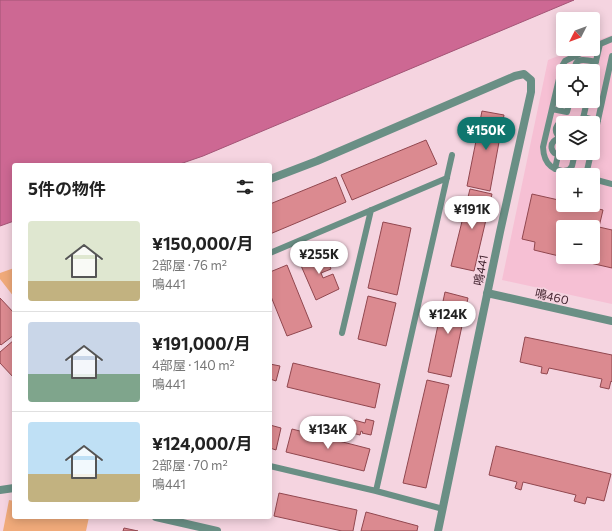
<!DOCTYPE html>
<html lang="ja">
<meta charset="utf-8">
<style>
:root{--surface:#fff;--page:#f6f6f6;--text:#222;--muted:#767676;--line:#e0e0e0;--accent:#0f766e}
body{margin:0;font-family:Commissioner,"Noto Sans JP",sans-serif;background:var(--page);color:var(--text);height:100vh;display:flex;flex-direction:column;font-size:15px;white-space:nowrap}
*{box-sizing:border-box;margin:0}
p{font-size:13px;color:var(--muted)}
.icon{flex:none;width:22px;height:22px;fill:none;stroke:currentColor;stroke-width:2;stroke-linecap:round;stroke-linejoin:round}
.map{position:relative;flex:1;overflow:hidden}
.sheet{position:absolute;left:12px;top:163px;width:260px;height:356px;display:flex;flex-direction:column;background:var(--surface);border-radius:4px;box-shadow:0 2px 10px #0003}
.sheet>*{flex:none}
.needle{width:26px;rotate:228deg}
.buttons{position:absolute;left:556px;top:12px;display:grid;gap:8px}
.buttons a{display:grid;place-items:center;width:44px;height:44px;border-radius:4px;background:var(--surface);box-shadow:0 2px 10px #0003;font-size:20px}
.price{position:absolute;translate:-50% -34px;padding:0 9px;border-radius:14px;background:#fff;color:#222;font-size:13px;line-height:26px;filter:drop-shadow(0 1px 2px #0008)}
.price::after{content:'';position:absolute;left:50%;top:24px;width:12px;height:9px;margin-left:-6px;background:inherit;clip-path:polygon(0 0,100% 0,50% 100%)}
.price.current{background:var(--accent);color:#fff}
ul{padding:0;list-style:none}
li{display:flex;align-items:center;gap:12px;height:100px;padding:0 16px}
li+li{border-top:1px solid var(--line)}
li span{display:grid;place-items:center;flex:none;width:112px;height:80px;border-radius:4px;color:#555}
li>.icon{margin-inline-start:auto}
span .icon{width:48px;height:48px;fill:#fffc;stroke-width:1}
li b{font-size:17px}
h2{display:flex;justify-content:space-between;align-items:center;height:48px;padding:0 16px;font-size:17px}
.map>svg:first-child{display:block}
.built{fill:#f6c0d4;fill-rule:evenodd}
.green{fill:#f0aa7a}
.water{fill:#cd6893;stroke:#a45476}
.building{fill:#db8a90;stroke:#91474f}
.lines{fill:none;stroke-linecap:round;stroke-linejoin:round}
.service{stroke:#6a8f85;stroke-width:6}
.minor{stroke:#6a8f85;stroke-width:8}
.labels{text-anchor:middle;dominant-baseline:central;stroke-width:3;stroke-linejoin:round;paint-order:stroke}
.street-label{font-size:12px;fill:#452632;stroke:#f5d4e0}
</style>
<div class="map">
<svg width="612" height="531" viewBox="0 0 612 531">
<rect width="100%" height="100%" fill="#f5d4e0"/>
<!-- built -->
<path class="built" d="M612,35v269l-110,-24 46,-220 28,-11h17v-7zM563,71h30v30h-30zM563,123h30v30h-30zM563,175h30v30h-30zM563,227h30v30h-30z"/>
<!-- green -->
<path class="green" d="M14,268v29l-14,-18v-6z
M9,500l5,1v16h75l-3,14h-83z"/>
<!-- water -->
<path class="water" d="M0,0h574l-371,156 -26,9h-163v56l-14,5z"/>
<!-- building -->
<path class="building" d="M482,111l22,4 -14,76 -23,-5z
M426,140l11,24 -85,36 -11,-25z
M336,177l10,25 -76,32v-30z
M470,189l22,5 -18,77 -23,-5z
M532,194l31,7v4h18l22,5 -4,17 13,3v38l-48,-11h29v-30h-30v30l-29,-7 1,-8 -13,-3z
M383,222l28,6 -14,67 -29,-7z
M323,251l8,18 -10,4 2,5 10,-4 6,15 -23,11 -17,-39z
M287,265l25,62 -25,9 -17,-42v-22z
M445,292l23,6 -17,79 -23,-5z
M368,296l28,7 -10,43 -28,-7z
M0,298l14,15v22l-13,10 -1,-1z
M525,337l87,18v27l-1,-1 -2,8 -9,-2 2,-8 -53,-11 -2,6 -6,-1 1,-6 -22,-5z
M14,340v38l-14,-15v-11z
M293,363l87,21 -5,24 -88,-21z
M270,364l10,2 -4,15 -6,-2z
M427,380l22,5 -23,103 -23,-5z
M366,419l8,2 -3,14 -9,-2 1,-1 -2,-1 -1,4 -16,-4 2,-8 7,1 1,-4 11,3z
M270,425l11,3 -5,22 -6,-2z
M292,429l78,20 -6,22 -78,-19z
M496,446l115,28 -7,27 -17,-4 -2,7 -11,-3 2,-6 -53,-13 -2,8 -6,-2 2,-6 -28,-7z
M279,493l78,17 -4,21h-11l-68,-15z
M366,512l52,14 -1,5h-56z
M124,528l14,3h-15z"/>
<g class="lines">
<!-- service -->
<path class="service" d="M593,47l19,-8
M576,71c-4,-15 11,-11 20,-9
M593,74l7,-30
M552,109l15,3 3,-11
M583,117l15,4
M582,123l5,-22
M563,138c-5,-1 -8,-5 -7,-10 2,-6 6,-7 12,-5
M563,139c-18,-2 -13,22 2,14
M593,143l19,-87
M555,169l3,-14
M564,171l5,-1 3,-4 3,-13
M578,175c-19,-5 -34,-4 -35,-28l19,-81 3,-5 24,-12
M586,175l5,-22
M593,179l19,5
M270,253l177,-75
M342,333l29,-123
M270,466l106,25
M443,509l-67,-18 76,-336"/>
<!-- minor -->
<path class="minor" d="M270,179l47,-18 198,-85 9,-2 7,6v12l-31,140 -62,299
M487,293l125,28
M0,490l14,-2
M156,517l61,14"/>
</g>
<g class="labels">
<!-- street labels -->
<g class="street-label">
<text transform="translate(480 270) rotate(-79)">鳴441</text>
<text transform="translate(552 296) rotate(13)">鳴460</text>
</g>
</g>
</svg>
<div class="buttons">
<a><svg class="needle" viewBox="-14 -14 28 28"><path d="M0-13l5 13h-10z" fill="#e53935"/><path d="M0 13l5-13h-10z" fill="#767676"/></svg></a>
<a><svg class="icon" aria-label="locate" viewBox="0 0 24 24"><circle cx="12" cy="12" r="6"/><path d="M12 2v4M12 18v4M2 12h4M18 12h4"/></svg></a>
<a><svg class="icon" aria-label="layers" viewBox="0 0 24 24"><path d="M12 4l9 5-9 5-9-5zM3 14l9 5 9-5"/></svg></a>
<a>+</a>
<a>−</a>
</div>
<b class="price current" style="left:486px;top:151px">¥150K</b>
<b class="price" style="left:472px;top:230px">¥191K</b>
<b class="price" style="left:319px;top:275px">¥255K</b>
<b class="price" style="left:448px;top:335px">¥124K</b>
<b class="price" style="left:328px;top:450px">¥134K</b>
<section class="sheet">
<h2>5件の物件<svg class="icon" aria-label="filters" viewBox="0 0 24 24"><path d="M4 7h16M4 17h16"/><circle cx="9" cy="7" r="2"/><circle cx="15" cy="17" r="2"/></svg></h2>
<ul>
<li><span style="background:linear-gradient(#dfe7d0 75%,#c2b280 0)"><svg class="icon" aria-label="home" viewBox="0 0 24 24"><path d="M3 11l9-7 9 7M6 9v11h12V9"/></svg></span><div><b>¥150,000/月</b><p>2部屋 · 76 m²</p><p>鳴441</p></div></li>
<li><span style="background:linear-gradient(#c9d6e8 65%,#7fa58c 0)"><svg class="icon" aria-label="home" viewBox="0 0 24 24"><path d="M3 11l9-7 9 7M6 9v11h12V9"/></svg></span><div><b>¥191,000/月</b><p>4部屋 · 140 m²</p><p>鳴441</p></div></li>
<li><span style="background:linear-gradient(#bfe0f5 65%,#c2b280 0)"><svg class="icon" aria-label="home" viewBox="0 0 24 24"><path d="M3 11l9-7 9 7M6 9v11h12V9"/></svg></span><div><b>¥124,000/月</b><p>2部屋 · 70 m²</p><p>鳴441</p></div></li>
</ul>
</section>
</div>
